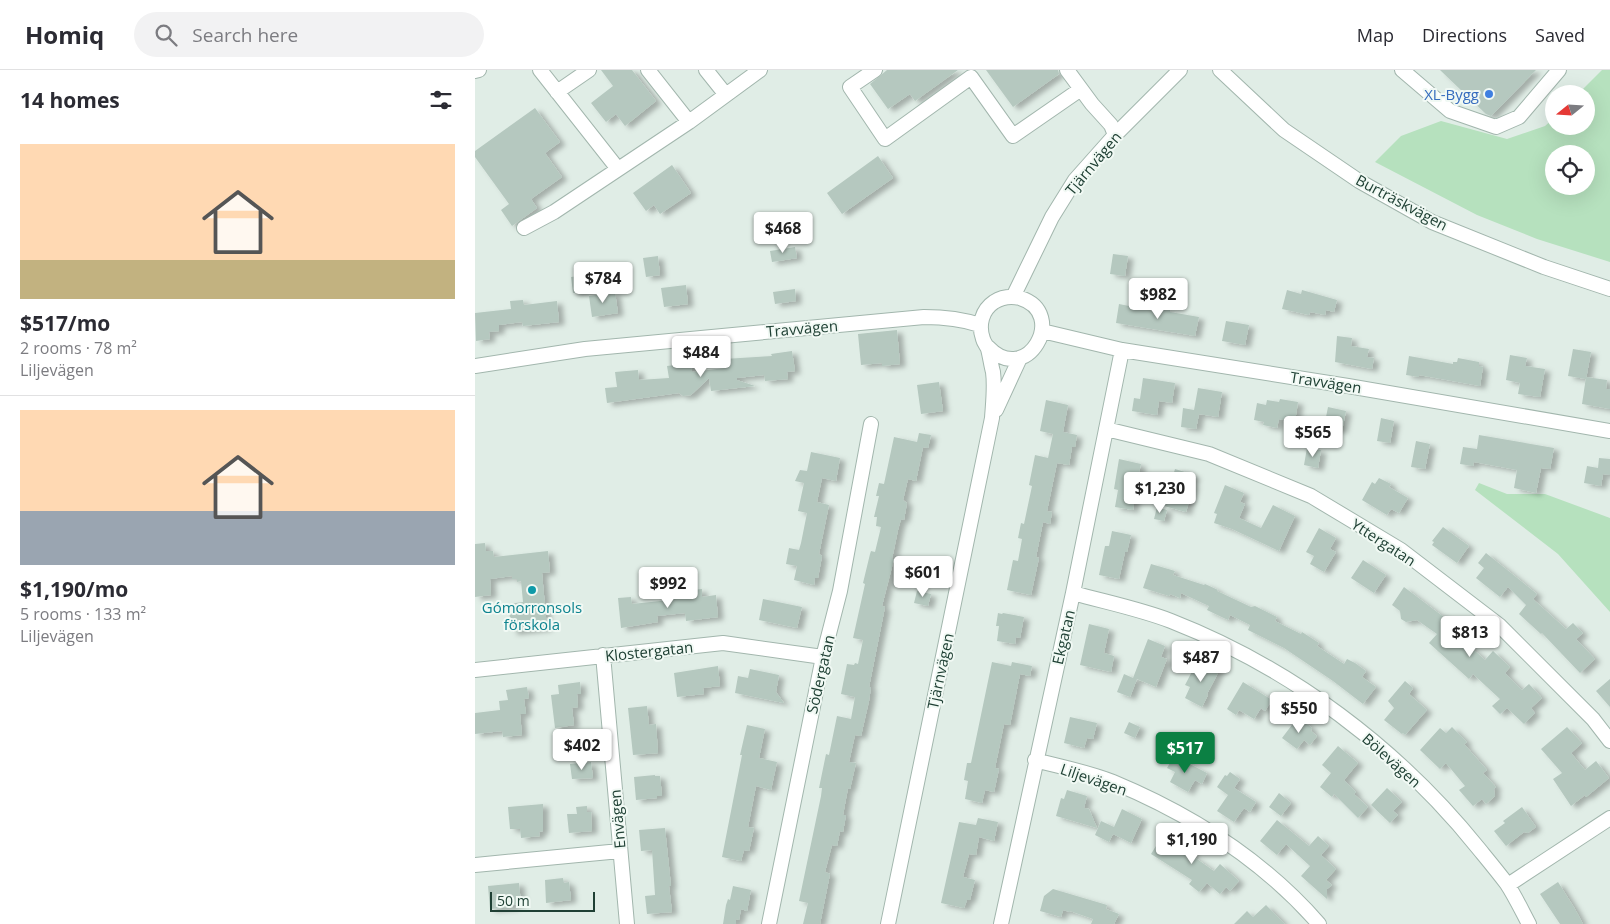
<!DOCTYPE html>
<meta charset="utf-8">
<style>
:root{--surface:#fff;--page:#f2f2f3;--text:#2b2b33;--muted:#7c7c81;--line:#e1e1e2;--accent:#0b8043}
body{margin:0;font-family:"Open Sans",sans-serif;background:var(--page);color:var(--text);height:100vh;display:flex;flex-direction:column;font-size:19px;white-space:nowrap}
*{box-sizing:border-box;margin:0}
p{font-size:16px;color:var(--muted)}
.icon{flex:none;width:28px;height:28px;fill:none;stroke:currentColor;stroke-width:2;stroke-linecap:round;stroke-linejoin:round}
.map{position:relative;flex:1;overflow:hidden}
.sheet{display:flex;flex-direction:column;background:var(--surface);width:475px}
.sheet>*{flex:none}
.needle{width:32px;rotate:252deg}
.buttons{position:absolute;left:1070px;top:15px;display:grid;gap:10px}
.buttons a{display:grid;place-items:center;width:50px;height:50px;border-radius:50%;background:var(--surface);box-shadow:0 5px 20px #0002;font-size:25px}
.scale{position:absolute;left:15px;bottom:12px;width:105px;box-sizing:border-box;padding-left:5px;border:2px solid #1f4034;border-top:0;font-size:14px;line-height:18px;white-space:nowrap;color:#1f4034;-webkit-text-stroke:4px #f1f9f4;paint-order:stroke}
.price{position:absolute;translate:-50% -42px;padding:0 11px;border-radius:5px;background:#fff;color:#222;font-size:16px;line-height:32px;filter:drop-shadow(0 1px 2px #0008)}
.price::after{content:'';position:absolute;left:50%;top:30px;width:15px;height:11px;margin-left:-8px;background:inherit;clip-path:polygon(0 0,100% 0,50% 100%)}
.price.current{background:var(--accent);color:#fff}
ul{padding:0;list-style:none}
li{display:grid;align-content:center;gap:10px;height:265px;padding:0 20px}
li+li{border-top:1px solid var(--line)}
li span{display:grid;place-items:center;height:155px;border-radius:0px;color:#555}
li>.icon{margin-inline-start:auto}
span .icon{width:90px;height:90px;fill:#fffc;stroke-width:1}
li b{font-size:21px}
h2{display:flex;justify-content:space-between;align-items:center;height:60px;padding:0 20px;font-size:21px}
header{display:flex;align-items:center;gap:30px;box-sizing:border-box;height:70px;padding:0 25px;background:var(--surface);border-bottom:1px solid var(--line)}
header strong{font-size:24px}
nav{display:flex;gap:28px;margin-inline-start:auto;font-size:18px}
.search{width:350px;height:45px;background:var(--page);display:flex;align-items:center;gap:12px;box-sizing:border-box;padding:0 18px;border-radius:28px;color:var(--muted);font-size:19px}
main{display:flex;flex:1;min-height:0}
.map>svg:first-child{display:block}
.green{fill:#b6e1be;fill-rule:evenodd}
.building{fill:#b5c8bf;filter:url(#shadow)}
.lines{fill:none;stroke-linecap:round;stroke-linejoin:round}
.minor-casing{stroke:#a2b6ad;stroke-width:16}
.minor{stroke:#fff;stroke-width:14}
.shop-dot{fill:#3f7fe0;stroke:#f1f9f4;stroke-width:2}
.culture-dot{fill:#0f9aa8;stroke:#f1f9f4;stroke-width:2}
.labels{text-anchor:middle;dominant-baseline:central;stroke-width:4;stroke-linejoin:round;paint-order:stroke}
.shop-label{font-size:15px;fill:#366cbe;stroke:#f1f9f4;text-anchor:end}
.street-label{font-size:15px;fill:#1f4034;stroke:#f1f9f4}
.culture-label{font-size:15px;fill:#0d838f;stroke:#f1f9f4}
</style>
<header>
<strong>Homiq</strong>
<div class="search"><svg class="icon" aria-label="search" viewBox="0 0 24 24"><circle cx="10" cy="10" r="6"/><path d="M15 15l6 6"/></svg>Search here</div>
<nav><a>Map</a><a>Directions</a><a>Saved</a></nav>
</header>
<main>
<section class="sheet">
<h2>14 homes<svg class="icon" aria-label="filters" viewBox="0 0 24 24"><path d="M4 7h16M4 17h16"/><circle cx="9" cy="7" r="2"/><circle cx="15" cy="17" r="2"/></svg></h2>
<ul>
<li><span style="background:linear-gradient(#ffd9b3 75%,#c2b280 0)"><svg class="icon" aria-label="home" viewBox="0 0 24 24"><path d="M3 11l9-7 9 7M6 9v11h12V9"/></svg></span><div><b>$517/mo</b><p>2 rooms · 78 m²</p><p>Liljevägen</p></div></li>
<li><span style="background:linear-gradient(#ffd9b3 65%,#9aa5b1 0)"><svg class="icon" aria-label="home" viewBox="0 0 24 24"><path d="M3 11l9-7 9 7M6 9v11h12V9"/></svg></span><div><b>$1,190/mo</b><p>5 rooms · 133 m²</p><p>Liljevägen</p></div></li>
</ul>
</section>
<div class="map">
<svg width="1135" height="854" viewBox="0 0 1135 854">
<defs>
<filter id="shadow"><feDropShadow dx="5.5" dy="3" stdDeviation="2.5" flood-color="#0004"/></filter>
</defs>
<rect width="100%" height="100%" fill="#e0ede6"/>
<!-- green -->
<path class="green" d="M1127,0h8v192l-73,-23 -60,-24 -102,-53 26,-26 40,-15 66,18 38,-13 9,-8v8h32v-32h-8zM1079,84h32v32h-32z
M1004,413l28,11h38l65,24v94l-52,-58 -83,-64z"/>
<!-- building -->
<path class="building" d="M126,0h31l24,31 -31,25 -9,-12 -10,8 -15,-19 22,-17z
M412,0h71l-43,31 -5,-7 -22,15 -18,-25z
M511,0h72l1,4 -46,33z
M965,0h96l-45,46 -5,-2z
M60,38l25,34 -15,11 17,24 -31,22 6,9 -25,18 -11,-16 8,-6 -34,-47v-6z
M403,86l15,22 -51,36 -15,-21z
M197,95l19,28 -31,21 -6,-9 -8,6 -13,-18z
M320,177l2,11 -25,4 -2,-11z
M638,184l15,2 -3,20 -15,-2z
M183,186l2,19 -14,2 -3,-19z
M113,205l2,16 -17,2 -2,-16z
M211,215l2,19 -24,3 -3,-19z
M320,219l1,12 -21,3 -2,-12z
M812,220l14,4 1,-4 35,10 -3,12 -8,-2 -1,5 -15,-3 -1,3 -27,-6z
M140,222l3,21 -26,4 -3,-21z
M48,230l1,5 33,-4 2,21 -36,4 -1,-4 -23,3v6l-10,1 1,7 -14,2 -1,-28 36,-4 -1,-8z
M644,234l40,8v-4l11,2v2l29,5 -4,19 -79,-13z
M751,251l23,4 -4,20 -23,-4z
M422,260l3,34 -18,2v-3l-21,2 -3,-31z
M862,266l15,2 -1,8 18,3 -2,8 7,1 -2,11 -37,-7z
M1098,279l18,3 -5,27 -18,-3z
M317,281l3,20 -8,1 1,7 -23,2 -1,-6 -27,3v2l18,6 -44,5 -2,-13 -18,17 -8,1 -4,-3 -72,10 -2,-15 12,-1 -2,-15 23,-2 1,10 30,-2 -2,-12 24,-3 1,9 33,-4 -1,-9 48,-3 -1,-2z
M1035,285l17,3 -2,8 20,3 -5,28 -22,-3 2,-11 -14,-3z
M934,286l44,8v-2h4l1,-4 21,4v4l4,1 -3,19 -61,-11v2l-13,-2z
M1111,307l21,3 -1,9h4v20l-28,-5z
M668,308l32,5 -3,20 -13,-2 -2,14 -25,-4 2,-13 6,1z
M464,312l4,29 -22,3 -4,-29z
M723,318l24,4 -4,25 -19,-3 -3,15 -15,-2 2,-19 11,2z
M805,329l18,3 -3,20 -16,-3 -2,9 -14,-3 1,-3 -10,-2 3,-17 9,2 1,-5 12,2z
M571,330l22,5 -5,27 14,3 -2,12h-3l-3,18 -12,-2 -10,48 5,1 -2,12 -7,-2 -7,35 3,1 -8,37 -24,-5 6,-30 5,1 4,-22 -4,-1 3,-15 3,1 8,-38 -3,-1 6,-30 13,3 5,-24 -13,-3z
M853,337l18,4 -4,20 -18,-4z
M906,348l13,3 -4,22 -13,-2z
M444,363l12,2 -3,13 -5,-1 -7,34 -8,-2 -5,21 4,3 -3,17 -3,-1 -3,11 -6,29h2l-12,47 3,1 -16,80h2l-2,14 -8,35 -6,-1 -6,27 7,1 -6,26 -2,-1 -5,27h3l-3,17 -3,-1 -3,15 -5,-1 -7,27 5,2 -10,50h-17l5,-21 -9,-2 22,-105 1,-8h-3l7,-34 3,1 8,-39 14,3 4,-22 -14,-3 6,-30 7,1 1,-2 3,1 5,-24 -10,-2 12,-54 -2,-1 7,-29 1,-3 4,1 6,-25 -5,-1 1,-9h-3l5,-21h-3l3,-13 5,1 10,-47 23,5z
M1004,365l75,13 -4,21 -9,-1 -5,25 -22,-5 3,-18 -43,-8 -1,4 -13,-2 3,-17 14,2z
M941,371l14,3 -5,25 -14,-2z
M832,378l14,2 -3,18 -14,-3z
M336,382l29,6 -4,23 -14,-3 -5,24 12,3 -10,49 3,2 -4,22h-3l-1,7 -20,-5 3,-14 -11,-2 3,-16 10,2 2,-7 6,-30 -9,-2 6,-28 -9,-2 5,-11 7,1z
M1124,388l11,1v16l-7,-1 -2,12 -17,-3 3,-17 11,2z
M644,389l22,5 -4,18 7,1 -2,11 -6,-1 -3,17 -18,-3 3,-17 -4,-1z
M700,399l20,6 -3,10h2l-8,27 -22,-6z
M904,408l12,6 -2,3 19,11 -9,15 -8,-4 -4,6 -25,-15 10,-18 3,2z
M750,415l19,8 -4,9 5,2 -6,14 22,10 12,-23 22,11 -16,35 -47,-22 -18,-6 3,-9 -3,-1z
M682,437l10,3 -3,11 -10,-2z
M968,457l26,19 -12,17 -25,-18 2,-3 -2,-1z
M844,458l17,10 -6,11 6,3 -12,20 -14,-8 4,-8 -8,-4z
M637,461l19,4 -4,17h-2l-6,27 -20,-4 6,-29h4z
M10,473l1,8h7l1,6 54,-6 2,21 -8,1 5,55 -35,4 -4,-28 15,-2 -2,-21 -4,1v-3h-5v-3l-22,3 1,16 -16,2v-53z
M1011,483l51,41 -4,5 33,30 7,-6 10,10 -7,6 19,20 -15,14 -38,-40 -1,1 -22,-20 7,-9 -18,-18 -8,10 -24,-19 8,-10 -6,-5z
M888,490l23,15 -12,18 -23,-15z
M676,494l24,7 -2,4 31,10 1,-1 13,6 -1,1 34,16 4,-1 22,11 -2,4 26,13 1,-2 17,11 -2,3 27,18 3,-5 8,4 11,8 -4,6 14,10 -13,17 -30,-23 -49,-33 -36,-18 2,-5 -20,-10 -2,5 -21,-10 2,-4 -28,-13 -1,5 -10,-4 -1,2 -26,-8z
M929,517l45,34 -1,1 20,16 -3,4 20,18 8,-9 17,16 -5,6 17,17 7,-6 13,14 -11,10 4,5 -11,11 -17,-16 -7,6 -8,-8 8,-7 -27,-25 -4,5 -40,-36 8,-9 -20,-14 -11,2 -5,-3 -1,-8 -8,-6z
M227,519v8l14,-2 2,22 -32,4 -1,-8 -28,3 1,6 -37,6 -3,-30 13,-1 1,7 38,-4 -1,-5 15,-2v-2z
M442,521l14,3 -3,12 -14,-3z
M288,529l39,8 -5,21 -38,-8z
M523,543l4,1 1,-1 21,4 -4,21 -4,-1 -1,7 -18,-3 2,-15h-3z
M614,554l20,5 -5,24 10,3 -3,16 -31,-7z
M673,569l17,7 -4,11 6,2 -11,28 -19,-8 -7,18 -13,-5 7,-18 9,4z
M723,590l21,11 -12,23 1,1 -6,12 -17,-9 5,-11 -5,-2z
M517,592l19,4 1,-4 20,4 -2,10 -10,-2 -10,51 -6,-1 -9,44 4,1 -5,23 -9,-2 -3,13 -17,-4 3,-18 -4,-1 3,-17h4z
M243,596l2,20 -17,2 1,6 -27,3 -3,-24z
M275,599l29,6 -3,17 8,11 -49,-10 3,-17 10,2z
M1135,609v28l-14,-16z
M930,611l8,7 -4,6 18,16 -22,25 -2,-2 -1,1 -18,-14 10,-12 -6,-7z
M105,612l1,12h-4l1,13 -6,1 2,17 -19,3 -4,-33 8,-1 -1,-9z
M768,612l29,18 -7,11 -4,-3 -7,11 -15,-9 -3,5 -9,-6z
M52,617l2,11 -5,1 2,15h-6l2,21 -19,2 -1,-6 -27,3v-21l25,-3 -1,-9 9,-1 -2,-10z
M172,636l2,19 7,-1 2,29 -25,2 -5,-47z
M595,647l27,6 -4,16 -6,-1 -3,10 -20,-5z
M823,647l14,11 -1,3 6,5 -7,9 -6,-5 -7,9 -15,-11z
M654,652l11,5 -5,11 -11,-5z
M272,655l18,4 -6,29 18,4 -6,28 -15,-4 -8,41 6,1 -5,23 -5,-1 -3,11 -19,-4 20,-102h-2z
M977,657l15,15 -3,2 23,26 -4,3 13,14 -2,2 1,7 -9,8 -4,-5 -9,7 -14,-16 6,-4 -19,-23 -6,6 -20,-19 20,-22 6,5z
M1092,657l15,16 -11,10 14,17 11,-9 13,17 -23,19 -1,-2 -14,11 -18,-27 9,-6 -21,-24z
M863,676l20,17 -14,17 12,12 -2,2 14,13 -10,11 -24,-24 -2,3 -12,-10 11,-14 -9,-8z
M699,686l33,17 -5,11 -7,-4 -7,12 -18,-10 5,-10 -8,-4z
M116,692l2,16 -21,1 -2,-15z
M755,702l10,7 -6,9 22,14 -6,10 -6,-4 -10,14 -17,-11 11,-16 -11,-8 8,-12 2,1z
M180,705v1h5l2,20h-5v2l-21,2 -2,-23z
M912,718l15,14 -9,9 5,4 -8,8 -19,-18z
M592,720l20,6 -3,12 5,1 8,19 -41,-12 5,-18 3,1z
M804,723l12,10 -10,13 -12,-9z
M68,734v27l-4,1 1,4 -19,2 -1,-9h-10l-2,-22z
M112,736v6h4l1,19 -23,2 -2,-19h10l-1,-7z
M1047,737l14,20 -8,6 -4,-1 -18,14 -12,-15 11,-8 -2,-2z
M647,739l20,10 -11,24 -18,-9 -4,8 -14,-7 6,-14 13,6z
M503,748l20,4 -4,19 -15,-4 -3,18 -7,-1 -6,23 12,3 -5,20h-3l-3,8 -23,-5 18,-81 17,3z
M802,750l32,26 9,-10 11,10 -8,9 15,14 -10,11 6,5 -5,4v10l-26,-23 9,-10 -24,-22 -9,11 -17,-14z
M190,758l6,58h-2l3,26 -25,2 -2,-18 10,-1 -3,-45 -11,1 -2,-21z
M691,760l24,15 3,4 -3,5 21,15 3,2 6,-7 19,17 -9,10 -4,-4 -6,7 -13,-11 -8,9 -10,-8 3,-4 -41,-26z
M88,808l1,5 5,-1 2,18 -25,3 -1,-23z
M1083,812l17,27 8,15h-23l-20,-30z
M44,813l2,21 -8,1v2l-23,2 -2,-23z
M258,816l18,4 -4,21 -6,-2 -2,11 -3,-1v5h-13l3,-19 2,-6 2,1z
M578,819l54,16 -1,4 13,5 -5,10h-23l2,-5 -23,-8v1l-7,-2 -2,7 -21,-6 4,-15z
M791,835l19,19h-51l13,-13 6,6z"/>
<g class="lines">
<!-- minor casing -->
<g class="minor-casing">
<path id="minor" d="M65,0l78,99
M173,0l41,52
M231,0l20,25
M400,0l-25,17 35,52 86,-62 42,59 68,-47
M592,0l25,34 19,21 4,10
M745,0l64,60 75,51 73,41 112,45 66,22
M927,0l48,41 46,16 23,-10 40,-47
M0,1l4,-1
M82,22l32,-22
M49,158l30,-16 135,-90 71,-52
M538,227l39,-80 23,-37 40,-45 65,-65
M567,261l80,19 226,36 262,45
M0,296l110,-17 339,-32c20,0 38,2 56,8
M521,340l24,-52
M631,359l103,25 102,42 90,54 98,75 94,94 17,22
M598,523c32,9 67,16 98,28 120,47 227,127 308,228 9,11 19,23 28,35 8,12 15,27 22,40
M128,585l24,269
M0,600l248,-27 100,14
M560,690c26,7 53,12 78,22 77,32 151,79 206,142
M0,795l145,-14
M1033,815l102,-67
M294,854l54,-267 17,-66 31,-167
M413,854l104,-506c1,-15 3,-31 1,-46 -2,-7 -3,-16 -5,-23 -1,-3 -4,-6 -5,-10 -5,-14 -1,-29 11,-37 8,-5 18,-6 26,-4 49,15 7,90 -32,49
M526,854l72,-331 49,-243"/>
</g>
<!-- minor -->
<use href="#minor" class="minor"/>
</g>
<!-- markers -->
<circle class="shop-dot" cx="1014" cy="24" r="5"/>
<circle class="culture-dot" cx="57" cy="520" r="5"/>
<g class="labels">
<!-- shop labels -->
<g class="shop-label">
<text x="1004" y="24">XL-Bygg</text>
</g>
<!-- street labels -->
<g class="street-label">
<text transform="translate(618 93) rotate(-50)">Tjärnvägen</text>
<text transform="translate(927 132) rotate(28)">Burträskvägen</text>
<text transform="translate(327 258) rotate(-5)">Travvägen</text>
<text transform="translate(851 312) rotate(9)">Travvägen</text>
<text transform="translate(909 472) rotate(33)">Yttergatan</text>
<text transform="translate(588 567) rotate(-77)">Ekgatan</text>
<text transform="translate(174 581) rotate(-6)">Klostergatan</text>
<text transform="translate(465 601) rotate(-78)">Tjärnvägen</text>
<text transform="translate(345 604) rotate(-77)">Södergatan</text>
<text transform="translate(917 690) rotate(42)">Bölevägen</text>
<text transform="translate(619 709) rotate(19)">Liljevägen</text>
<text transform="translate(142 749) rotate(-95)">Envägen</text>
</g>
<!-- culture labels -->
<g class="culture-label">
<text x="57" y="537">Gómorronsols<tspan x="57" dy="17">förskola</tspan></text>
</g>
</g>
</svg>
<div class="buttons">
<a><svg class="needle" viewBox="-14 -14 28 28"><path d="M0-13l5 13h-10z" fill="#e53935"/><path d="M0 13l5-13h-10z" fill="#7c7c81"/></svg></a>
<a><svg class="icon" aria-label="locate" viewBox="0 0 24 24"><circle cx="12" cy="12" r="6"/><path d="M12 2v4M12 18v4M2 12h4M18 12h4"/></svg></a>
</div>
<div class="scale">50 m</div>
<b class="price" style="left:308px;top:184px">$468</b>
<b class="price" style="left:128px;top:234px">$784</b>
<b class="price" style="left:683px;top:250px">$982</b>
<b class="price" style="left:226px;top:308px">$484</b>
<b class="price" style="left:838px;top:388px">$565</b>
<b class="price" style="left:685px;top:444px">$1,230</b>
<b class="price" style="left:448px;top:528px">$601</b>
<b class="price" style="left:193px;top:539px">$992</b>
<b class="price" style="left:995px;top:588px">$813</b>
<b class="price" style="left:726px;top:613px">$487</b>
<b class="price" style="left:824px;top:664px">$550</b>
<b class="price" style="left:107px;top:701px">$402</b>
<b class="price current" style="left:710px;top:704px">$517</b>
<b class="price" style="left:717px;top:795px">$1,190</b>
</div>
</main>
